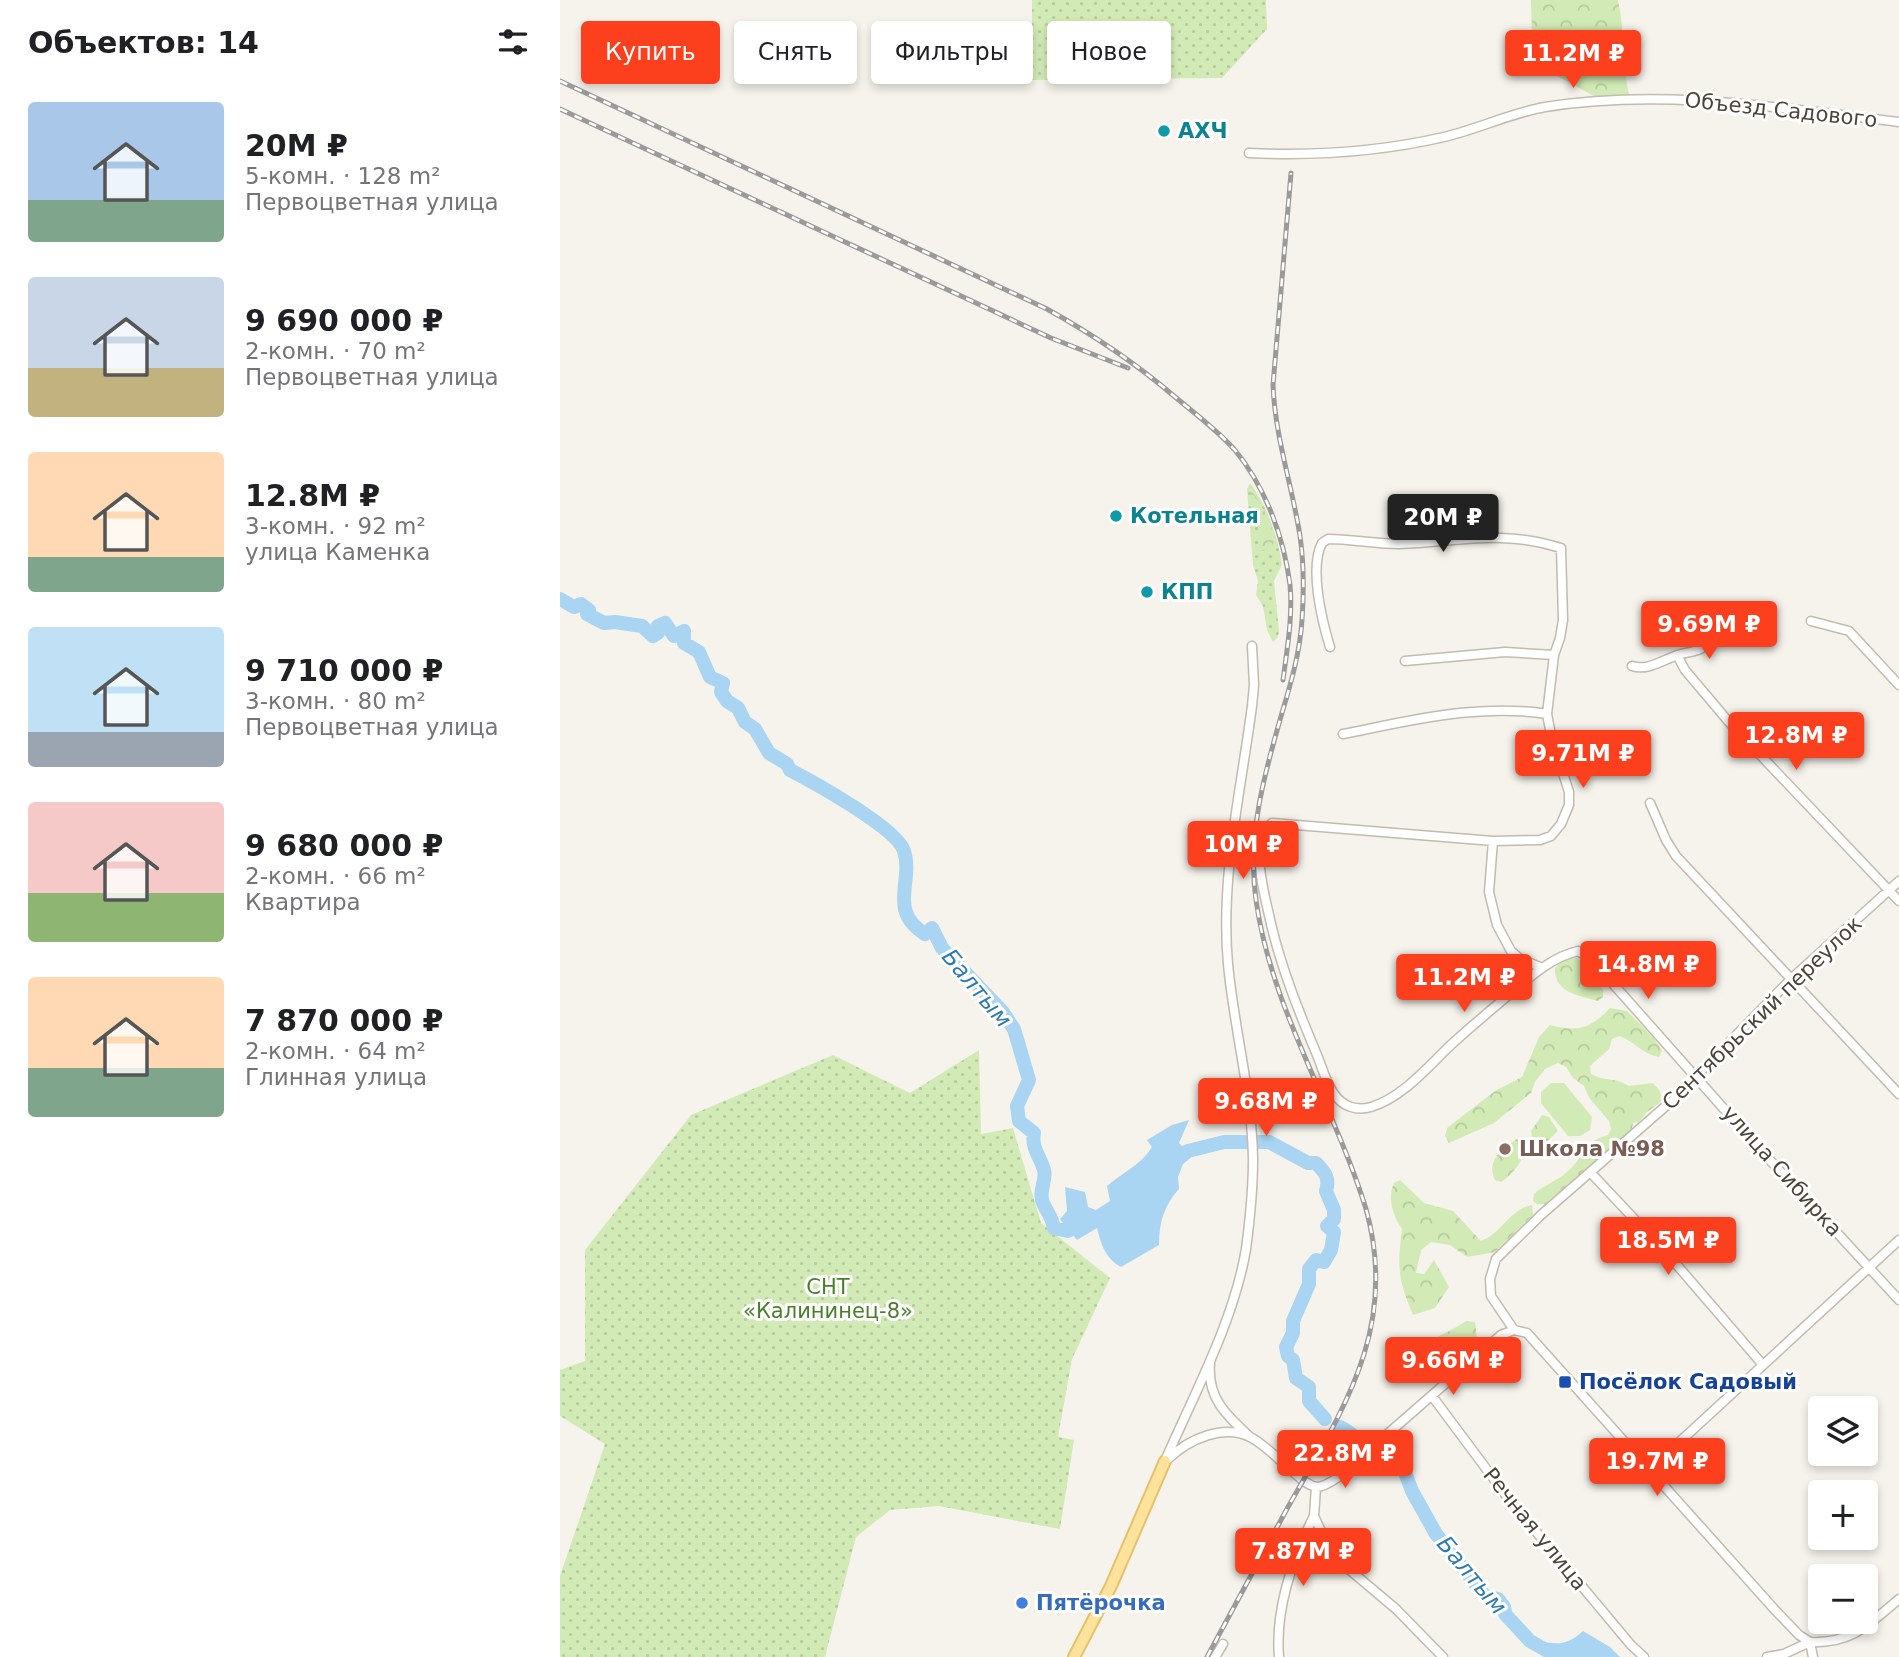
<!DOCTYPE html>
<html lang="ru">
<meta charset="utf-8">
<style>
:root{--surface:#fff;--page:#f6f6f6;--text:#202124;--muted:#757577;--accent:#fc3f1d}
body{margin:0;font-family:"DejaVu Sans",sans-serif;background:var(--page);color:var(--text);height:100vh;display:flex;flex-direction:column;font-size:26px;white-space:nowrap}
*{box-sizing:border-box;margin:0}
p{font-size:23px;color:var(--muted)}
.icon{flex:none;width:38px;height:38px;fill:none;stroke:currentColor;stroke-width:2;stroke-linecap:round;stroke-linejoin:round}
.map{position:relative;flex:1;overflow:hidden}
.panel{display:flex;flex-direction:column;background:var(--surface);width:560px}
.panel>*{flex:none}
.hud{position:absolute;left:21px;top:21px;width:665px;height:63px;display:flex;gap:14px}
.buttons{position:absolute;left:1248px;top:1396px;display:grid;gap:14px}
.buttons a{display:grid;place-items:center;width:70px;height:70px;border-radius:7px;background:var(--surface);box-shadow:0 4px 10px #0003;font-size:35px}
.price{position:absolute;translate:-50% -60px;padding:0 16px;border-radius:7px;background:var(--accent);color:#fff;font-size:23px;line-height:46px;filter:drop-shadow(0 2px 4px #0008)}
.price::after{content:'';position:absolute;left:50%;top:42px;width:21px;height:16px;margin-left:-10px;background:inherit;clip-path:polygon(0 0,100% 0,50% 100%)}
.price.current{background:#222;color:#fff}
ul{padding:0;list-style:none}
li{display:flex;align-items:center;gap:21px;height:175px;padding:0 28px}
li span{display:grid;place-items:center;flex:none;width:196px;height:140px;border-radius:7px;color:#555}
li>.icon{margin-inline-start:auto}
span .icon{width:84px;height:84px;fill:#fffc;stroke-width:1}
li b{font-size:30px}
h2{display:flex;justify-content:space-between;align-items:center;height:84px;padding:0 28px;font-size:30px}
.tag{padding:0 24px;border-radius:7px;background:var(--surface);box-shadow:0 4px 10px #0003;font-size:24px;line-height:63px}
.tag.current{background:var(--accent);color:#fff}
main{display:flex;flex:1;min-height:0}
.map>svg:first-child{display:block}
.green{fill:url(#green-dots)}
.forest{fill:url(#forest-crowns)}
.pitch{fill:#d2eab5}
.water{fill:#a9d4f2}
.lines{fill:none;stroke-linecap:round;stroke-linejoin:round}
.river{stroke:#a9d4f2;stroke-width:14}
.minor-casing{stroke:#c2bbae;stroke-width:11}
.major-casing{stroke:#e6c16a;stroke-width:14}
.minor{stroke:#fff;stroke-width:8}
.major{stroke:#ffe39c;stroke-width:10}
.rail-casing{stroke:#9a9a9a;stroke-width:5}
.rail{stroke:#fff;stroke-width:2.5;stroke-dasharray:8;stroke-linecap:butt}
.culture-dot{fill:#0f9aa8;stroke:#fff;stroke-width:2.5}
.education-dot{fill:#8d6e63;stroke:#fff;stroke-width:2.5}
.transit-dot{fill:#1a4fb4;stroke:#fff;stroke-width:2.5}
.shop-dot{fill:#3f7fe0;stroke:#fff;stroke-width:2.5}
.labels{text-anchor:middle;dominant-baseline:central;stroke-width:6;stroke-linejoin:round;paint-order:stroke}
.street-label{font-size:21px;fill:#4b4439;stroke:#fff}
.culture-label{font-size:21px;font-weight:bold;fill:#0d838f;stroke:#fff;text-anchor:start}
.education-label{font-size:21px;font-weight:bold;fill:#785e54;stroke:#fff;text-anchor:start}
.park-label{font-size:21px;fill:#4a7f2a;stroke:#fff}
.transit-label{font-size:21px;font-weight:bold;fill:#164399;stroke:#fff;text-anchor:start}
.shop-label{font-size:21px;font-weight:bold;fill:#366cbe;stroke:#fff;text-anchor:start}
.water-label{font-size:23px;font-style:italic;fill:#2e7ab2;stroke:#fff}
</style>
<main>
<section class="panel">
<h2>Объектов: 14<svg class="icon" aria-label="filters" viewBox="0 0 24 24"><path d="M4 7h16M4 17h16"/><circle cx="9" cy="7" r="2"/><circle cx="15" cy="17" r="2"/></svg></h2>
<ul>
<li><span style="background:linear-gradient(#a9c7e8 70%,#7fa58c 0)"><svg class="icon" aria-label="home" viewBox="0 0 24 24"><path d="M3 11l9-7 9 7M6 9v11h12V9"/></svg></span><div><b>20M ₽</b><p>5-комн. · 128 m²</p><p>Первоцветная улица</p></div></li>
<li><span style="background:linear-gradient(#c9d6e8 65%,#c2b280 0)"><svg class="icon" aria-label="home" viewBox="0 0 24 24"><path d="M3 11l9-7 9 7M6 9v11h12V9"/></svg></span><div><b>9 690 000 ₽</b><p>2-комн. · 70 m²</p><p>Первоцветная улица</p></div></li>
<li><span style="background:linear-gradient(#ffd9b3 75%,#7fa58c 0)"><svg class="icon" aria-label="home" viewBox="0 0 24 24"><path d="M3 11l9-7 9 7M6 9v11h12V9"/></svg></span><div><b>12.8M ₽</b><p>3-комн. · 92 m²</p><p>улица Каменка</p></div></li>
<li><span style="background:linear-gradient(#bfe0f5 75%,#9aa5b1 0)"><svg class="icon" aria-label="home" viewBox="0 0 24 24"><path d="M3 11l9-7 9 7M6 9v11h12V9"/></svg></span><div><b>9 710 000 ₽</b><p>3-комн. · 80 m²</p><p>Первоцветная улица</p></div></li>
<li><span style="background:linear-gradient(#f6c9c9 65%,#8fb573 0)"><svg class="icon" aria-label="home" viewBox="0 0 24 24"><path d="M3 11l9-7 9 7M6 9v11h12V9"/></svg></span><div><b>9 680 000 ₽</b><p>2-комн. · 66 m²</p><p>Квартира</p></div></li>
<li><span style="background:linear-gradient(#ffd9b3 65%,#7fa58c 0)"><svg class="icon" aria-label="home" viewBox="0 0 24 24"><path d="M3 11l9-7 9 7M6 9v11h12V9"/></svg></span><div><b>7 870 000 ₽</b><p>2-комн. · 64 m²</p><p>Глинная улица</p></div></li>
</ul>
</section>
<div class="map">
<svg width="1339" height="1657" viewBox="0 0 1339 1657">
<defs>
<pattern id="green-dots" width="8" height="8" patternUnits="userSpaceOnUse" patternTransform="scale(1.75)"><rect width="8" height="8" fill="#d2eab5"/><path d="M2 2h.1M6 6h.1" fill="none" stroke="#b6ca9c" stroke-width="1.8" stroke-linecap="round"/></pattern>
<pattern id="forest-crowns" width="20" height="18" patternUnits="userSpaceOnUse" patternTransform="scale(1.75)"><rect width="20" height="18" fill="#d2eab5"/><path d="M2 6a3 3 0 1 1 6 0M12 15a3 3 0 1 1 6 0" fill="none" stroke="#b6ca9c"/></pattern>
</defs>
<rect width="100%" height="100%" fill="#f6f3ec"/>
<!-- green -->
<path class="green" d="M472,0h234l1,29 -45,49 -190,2z
M690,483c17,23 28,53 32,82l-8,16 5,50 -1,6 -5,5 -6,-12 -4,-24 -7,-11 2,-14 -5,-16 -6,-76z
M419,1050l2,84 32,-6 28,95 69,55 -38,81 -14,78 16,3 -14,89 -121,-23 -49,4 -34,27 -31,120h-265v-81l45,-132 -45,-28v-46l25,-9v-111l106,-135 142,-60 77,38z"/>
<!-- forest -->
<path class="forest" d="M971,0h87c7,32 4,64 11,95l-19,10 -67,-37 -11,-29z
M690,489c11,15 30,43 21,62l-15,-1c5,-5 6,-17 5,-24l-8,-6 1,-12 -4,-7z
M1017,957l26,33v7l-5,4c-20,-6 -44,-8 -43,-33l7,-7z
M1050,1008l17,3 27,27 8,13 -3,6c-17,-3 -24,-15 -39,-21l-8,3 -3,10 -19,17 1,8c15,8 24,3 38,12l24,-3 7,8 2,10 -15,11 -8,10 -6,1 -1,6 -87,75h-8l-4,-3 1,-7c10,-9 23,-13 33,-22 17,-14 15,-30 41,-37l3,-6 -2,-8 -19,-22 -6,-13 -11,-8 -7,-11 -8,-4 -13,6 -10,13 -4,11 -37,30 -45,20 -4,-7 2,-8 48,-37 27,-14 17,-40 11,-12c28,7 40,4 60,-17z
M982,1115l7,2 9,14 -13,12h-9l-4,-5 -1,-7z
M960,1137l5,2c2,17 -9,33 -24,43l-6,-2c-10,-21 10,-33 25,-43z
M840,1180l24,23 29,8 28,30c20,-7 30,-33 51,-36l1,10 -38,37 -28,5 -17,-12 -19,-3 -10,8 -5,23 8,1 10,-14 15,27 -14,21 -22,7c-15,-36 -16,-47 -11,-86 -9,-13 -15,-31 -8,-46z
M906,1321l9,1 2,16 -28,24 -18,7 -13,-7 -1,-13c15,-11 33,-17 49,-28z"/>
<!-- pitch -->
<path class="pitch" d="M991,1083h13l28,34 -2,13 -10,6h-12l-27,-33v-11z"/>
<!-- water -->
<path class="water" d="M629,1120l-10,23 9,8 -10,26 1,12c-15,16 -20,34 -20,56l-38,22c-16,-9 -20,-23 -24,-39l-20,12 -17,-21 7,-8 -2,-24 20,5 3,15 8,3 14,-9 -3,-15c15,-13 35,-22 45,-39l-5,-7 25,-15z
M1023,1631l27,16 10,10h-74l-13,-11 3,-6c22,5 30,6 47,-9z"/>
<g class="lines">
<!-- river -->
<path class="river" d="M0,599l14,8 7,-3 8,6 -2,4 17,9 11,-1 27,4 11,10 5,-3v-7l7,-3 9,13 10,-5v12l15,9 11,25 13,6 -2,9 6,9 11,7 7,14 10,7 14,24 18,11 3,6c23,12 107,58 114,81 10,30 -17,59 21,83l7,-6 10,20 60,63 12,18 15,51 -12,26 2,15 15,12c-3,15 6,23 10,37 3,10 -6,21 -1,33 4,9 9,14 11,25l14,3 17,-8
M613,1163l15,-12 36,-9h45l39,21h8c9,9 14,15 10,28l8,19v9l-7,7 7,6 -3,18 -7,12 -8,-2 -7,9v15l-16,37v12l-7,14 2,9 5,4 3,18 13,9v14l16,18
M780,1427c16,7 25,23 41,32 7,4 15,4 22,8l9,24 24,43 49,62 13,3 6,8 1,7 25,27 28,16"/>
<!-- minor casing -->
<g class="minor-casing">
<path id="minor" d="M689,153c65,3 130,-1 195,-16 34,-8 67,-24 101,-30 118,-19 237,1 354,15
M1251,621l38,10 50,54
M770,647c-8,-26 -21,-79 -8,-104l6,-4c24,0 47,5 71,5 59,-2 103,-15 162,4l2,72 -3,18 -6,17 -7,59 4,21 18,57v13l-8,19 -10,12 -11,4 -47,1 -221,-18c-25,17 -6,76 -1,101 11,46 28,88 46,131 5,12 9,28 17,39 9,13 23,17 37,13 33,-10 59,-43 83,-65 19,-17 38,-33 57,-49 20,-17 41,-36 67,-42l13,8 165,186 143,155
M1117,655l8,15 43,51 171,180
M845,661l100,-9 49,3
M1072,666c15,5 29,-5 43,-10 9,-4 19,-3 27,-8 7,-5 10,-11 14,-18
M783,734c66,-13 136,-31 204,-20
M1090,803l16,37 10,16 223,238
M933,841l-4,51 8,33 14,26 8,7 23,10
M1031,1173l79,84 93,108
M954,1330l-23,-34 -1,-17 6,-20 45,-44 134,-117 116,-119 108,-98
M954,1330l13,3 249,278 23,24 11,7
M650,1363c-3,35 16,52 40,74
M872,1396l76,102 123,147 13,12
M608,1459c21,-20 56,-36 84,-21 14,8 26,21 38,31 7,6 17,17 27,18 6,0 14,-5 20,-9l164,-143 13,-5
M605,1461c29,-67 69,-140 81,-212 4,-30 7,-60 7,-90 -1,-66 -19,-130 -25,-195 -8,-86 13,-173 24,-258l2,-21 -2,-39
M1090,1469l249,-229
M756,1487l-2,29 18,39 64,54 47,48
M1250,1642c42,2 59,-18 89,-43
M1250,1642l3,15
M655,1657l8,-13
M719,1657c-4,-47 14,-99 35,-141
M1207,1657l17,-3 26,-12"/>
</g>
<!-- major casing -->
<g class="major-casing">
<path id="major" d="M514,1657l37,-71 54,-125"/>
</g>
<!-- minor -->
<use href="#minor" class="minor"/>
<!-- major -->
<use href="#major" class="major"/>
<!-- rail casing -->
<g class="rail-casing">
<path id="rail" d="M0,81l487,228c45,25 87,53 127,87 20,17 42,33 60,53 31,37 50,88 56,136 3,32 -3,64 -7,95
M0,109l491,229 77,30
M647,1657c27,-50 54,-100 81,-150 56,-99 111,-180 78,-298 -32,-104 -95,-200 -110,-309 -9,-64 8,-125 26,-187 9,-30 18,-61 20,-93 2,-28 2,-56 -2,-84 -8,-51 -25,-99 -27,-151l18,-212"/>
</g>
<!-- rail -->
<use href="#rail" class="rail"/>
</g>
<!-- markers -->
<g class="culture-dot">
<circle cx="604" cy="131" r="7"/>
<circle cx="556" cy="516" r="7"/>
<circle cx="587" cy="592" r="7"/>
</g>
<circle class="education-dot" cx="945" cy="1149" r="7"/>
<rect class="transit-dot" x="998" y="1375" width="14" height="14" rx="3.5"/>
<circle class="shop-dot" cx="462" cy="1603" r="7"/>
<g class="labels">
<!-- street labels -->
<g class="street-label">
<text transform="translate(1221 110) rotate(6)">Объезд Садового</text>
<text transform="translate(1202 1013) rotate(-44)">Сентябрьский переулок</text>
<text transform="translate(1222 1171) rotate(48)">улица Сибирка</text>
<text transform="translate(975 1529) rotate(51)">Речная улица</text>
</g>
<!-- culture labels -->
<g class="culture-label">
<text x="618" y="131">АХЧ</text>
<text x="570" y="516">Котельная</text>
<text x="601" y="592">КПП</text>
</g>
<!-- education labels -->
<g class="education-label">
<text x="959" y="1149">Школа №98</text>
</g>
<!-- park labels -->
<g class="park-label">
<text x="268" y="1287">СНТ<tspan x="268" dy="24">«Калининец-8»</tspan></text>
</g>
<!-- transit labels -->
<g class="transit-label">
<text x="1019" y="1382">Посёлок Садовый</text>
</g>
<!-- shop labels -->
<g class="shop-label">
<text x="476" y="1603">Пятёрочка</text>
</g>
<!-- water labels -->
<g class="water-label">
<text transform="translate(417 988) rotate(50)">Балтым</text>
<text transform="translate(912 1575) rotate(50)">Балтым</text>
</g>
</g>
</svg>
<div class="buttons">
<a><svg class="icon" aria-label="layers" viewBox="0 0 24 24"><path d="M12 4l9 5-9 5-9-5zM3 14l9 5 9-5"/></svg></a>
<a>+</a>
<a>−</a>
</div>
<b class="price" style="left:1013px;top:90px">11.2M ₽</b>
<b class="price current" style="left:883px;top:554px">20M ₽</b>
<b class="price" style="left:1149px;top:661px">9.69M ₽</b>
<b class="price" style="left:1236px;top:772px">12.8M ₽</b>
<b class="price" style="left:1023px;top:790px">9.71M ₽</b>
<b class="price" style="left:683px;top:881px">10M ₽</b>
<b class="price" style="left:1088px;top:1001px">14.8M ₽</b>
<b class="price" style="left:904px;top:1014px">11.2M ₽</b>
<b class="price" style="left:706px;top:1138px">9.68M ₽</b>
<b class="price" style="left:1108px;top:1277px">18.5M ₽</b>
<b class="price" style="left:893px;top:1397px">9.66M ₽</b>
<b class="price" style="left:785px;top:1490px">22.8M ₽</b>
<b class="price" style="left:1097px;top:1498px">19.7M ₽</b>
<b class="price" style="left:743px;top:1588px">7.87M ₽</b>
<div class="hud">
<a class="tag current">Купить</a>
<a class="tag">Снять</a>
<a class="tag">Фильтры</a>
<a class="tag">Новое</a>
</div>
</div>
</main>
